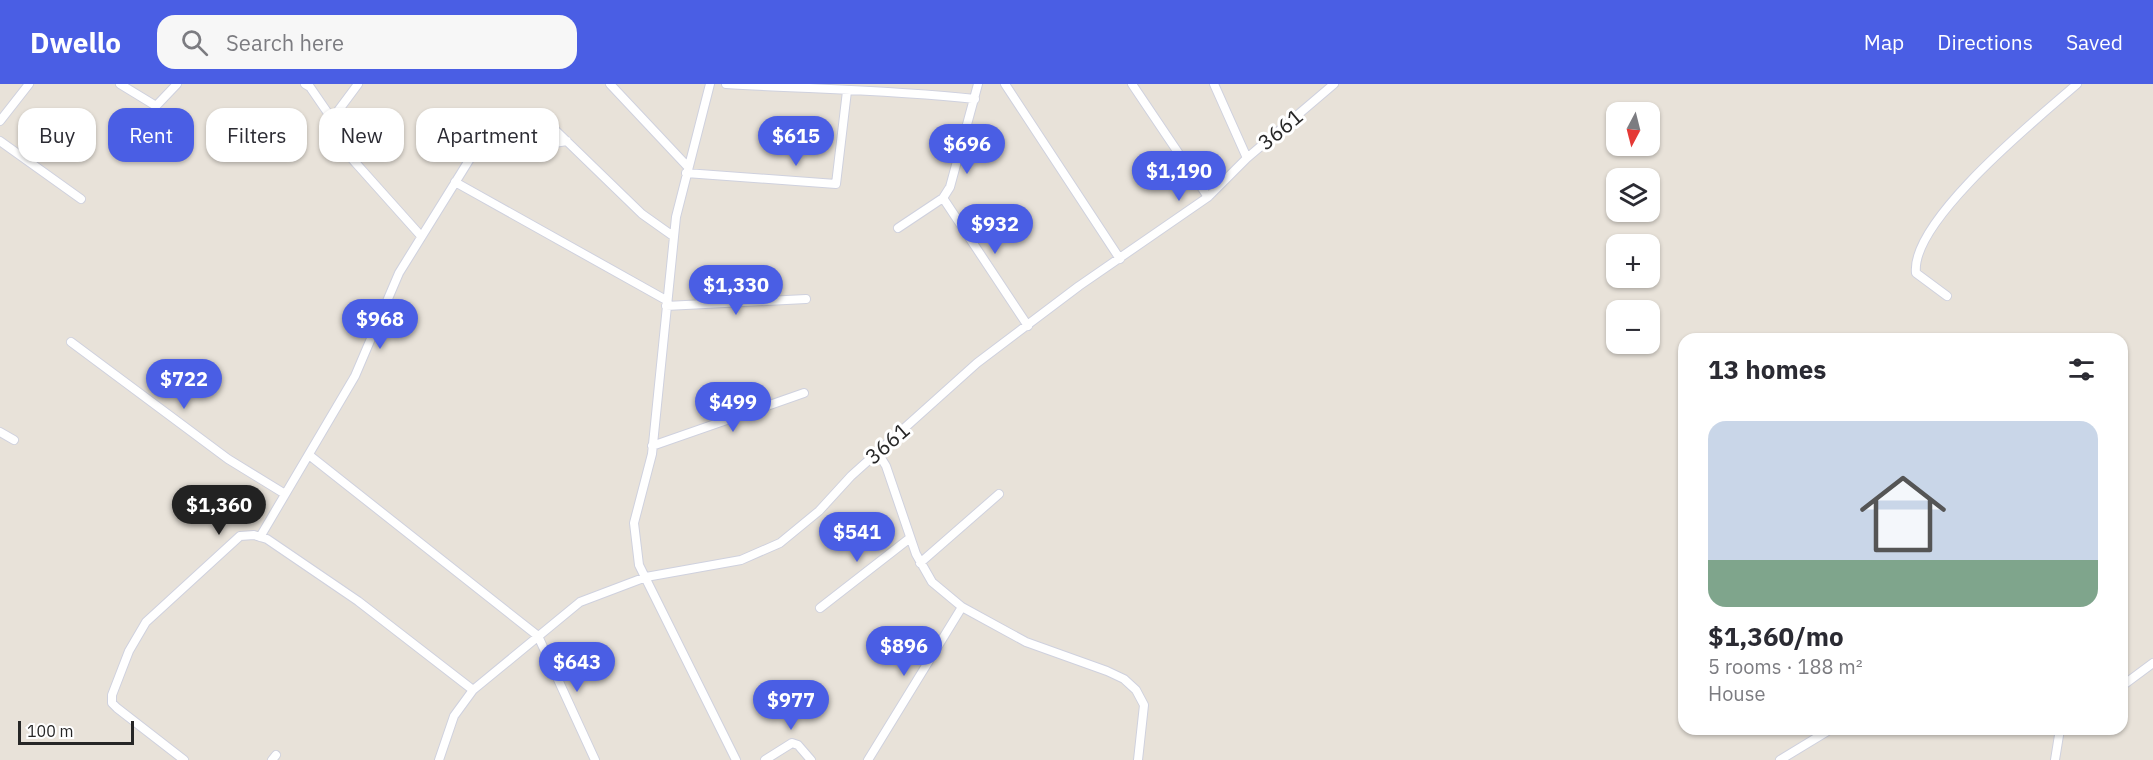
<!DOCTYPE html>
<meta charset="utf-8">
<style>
:root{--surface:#fff;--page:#f7f7f7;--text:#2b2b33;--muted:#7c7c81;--accent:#4a5ee4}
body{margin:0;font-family:"IBM Plex Sans",sans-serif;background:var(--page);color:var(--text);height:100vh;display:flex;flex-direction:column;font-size:22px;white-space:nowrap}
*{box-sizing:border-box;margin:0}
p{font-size:20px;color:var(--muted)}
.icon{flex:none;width:33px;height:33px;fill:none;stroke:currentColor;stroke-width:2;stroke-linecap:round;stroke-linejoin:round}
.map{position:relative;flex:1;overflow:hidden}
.drawer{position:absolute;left:1678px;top:249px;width:450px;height:402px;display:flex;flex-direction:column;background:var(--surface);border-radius:18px;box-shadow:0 2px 4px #0004}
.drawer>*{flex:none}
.hud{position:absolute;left:18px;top:24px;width:570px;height:54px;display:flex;gap:12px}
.needle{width:39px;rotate:187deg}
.buttons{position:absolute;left:1606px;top:18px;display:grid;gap:12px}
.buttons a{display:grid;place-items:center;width:54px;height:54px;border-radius:12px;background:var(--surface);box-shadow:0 2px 4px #0004;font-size:30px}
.scale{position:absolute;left:18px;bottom:15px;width:116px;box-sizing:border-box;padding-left:6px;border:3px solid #262626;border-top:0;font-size:16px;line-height:21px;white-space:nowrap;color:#262626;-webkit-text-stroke:4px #fff;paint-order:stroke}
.price{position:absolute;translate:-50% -51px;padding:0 14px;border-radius:21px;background:var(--accent);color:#fff;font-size:20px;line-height:39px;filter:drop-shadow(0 2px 3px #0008)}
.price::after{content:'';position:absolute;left:50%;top:36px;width:18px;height:14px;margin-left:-9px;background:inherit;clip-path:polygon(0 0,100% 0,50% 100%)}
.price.selected{background:#222;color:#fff}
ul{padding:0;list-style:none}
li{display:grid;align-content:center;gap:12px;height:318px;padding:0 30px}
li span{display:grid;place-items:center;height:186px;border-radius:18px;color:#555}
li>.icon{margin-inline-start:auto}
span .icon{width:108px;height:108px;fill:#fffc;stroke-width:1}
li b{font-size:26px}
h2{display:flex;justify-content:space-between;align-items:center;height:72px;padding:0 30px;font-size:26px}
.chip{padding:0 21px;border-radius:18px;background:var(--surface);box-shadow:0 2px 4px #0004;font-size:21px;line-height:54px}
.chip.selected{background:var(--accent);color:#fff}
header{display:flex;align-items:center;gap:36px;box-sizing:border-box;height:84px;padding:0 30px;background:var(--accent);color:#fff}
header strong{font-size:28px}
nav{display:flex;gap:33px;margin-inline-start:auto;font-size:21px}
.search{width:420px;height:54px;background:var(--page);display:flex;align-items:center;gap:15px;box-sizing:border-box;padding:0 21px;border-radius:18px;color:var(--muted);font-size:22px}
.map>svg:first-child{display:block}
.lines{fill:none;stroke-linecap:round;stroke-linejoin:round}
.minor-casing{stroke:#cfd1de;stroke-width:10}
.minor{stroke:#fff;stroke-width:8}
.labels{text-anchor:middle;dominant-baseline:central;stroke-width:6;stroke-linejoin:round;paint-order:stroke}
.street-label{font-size:21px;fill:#262626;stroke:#fff}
</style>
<header>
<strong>Dwello</strong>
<div class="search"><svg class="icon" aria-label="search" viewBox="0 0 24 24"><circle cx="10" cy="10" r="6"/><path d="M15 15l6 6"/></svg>Search here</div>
<nav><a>Map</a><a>Directions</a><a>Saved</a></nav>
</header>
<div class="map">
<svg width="2153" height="676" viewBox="0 0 2153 676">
<rect width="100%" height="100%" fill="#e8e2d9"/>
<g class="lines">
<!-- minor casing -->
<g class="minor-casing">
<path id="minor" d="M120,0l36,22 21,-22
M305,0l5,3 22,32 13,32 76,85
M610,0l78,83
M710,0l-34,133 -24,237 -18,69 5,42 97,195
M726,0c83,5 166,6 249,15
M1005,0l115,175
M1132,0l76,113
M1214,0l33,74
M332,35l26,-35
M0,37l29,-37
M547,38l95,92 31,22
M422,40l54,25 46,-1 45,-7
M0,57l81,58
M686,89l150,11 11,-93
M455,98l211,118
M943,114l85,128
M898,144l45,-30 7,-11 28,-103
M1947,212l-31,-23c-6,-52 122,-155 161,-189
M666,222l140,-7
M71,258l157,117 57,35
M0,348l14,8
M652,362l152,-53
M878,369l8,13 30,88 16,28 30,25 64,35 81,29 17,8 12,11 8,15 -6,55
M309,371l229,181 57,124
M260,453l95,-161 44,-103 77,-124
M920,479l79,-69
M820,524l90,-70
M2122,602l31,-23
M184,676l-67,-52 -5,-5v-8l17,-44 17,-29 94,-86 14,-1 13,4 91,62 115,89
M272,676l4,-5
M439,676l15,-44 19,-26 107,-88 66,-25 95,-17 39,-17 39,-32 32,-35 126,-113 102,-77 129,-89 39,-39 87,-74
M765,676l27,-17 6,2 13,15
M868,676l94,-153
M1780,676l51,-31
M2055,676l5,-31"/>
</g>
<!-- minor -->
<use href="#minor" class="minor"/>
</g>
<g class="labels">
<!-- street labels -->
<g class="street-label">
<text transform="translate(1280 45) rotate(-40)">3661</text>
<text transform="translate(887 359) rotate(-41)">3661</text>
</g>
</g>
</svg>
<div class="buttons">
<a><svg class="needle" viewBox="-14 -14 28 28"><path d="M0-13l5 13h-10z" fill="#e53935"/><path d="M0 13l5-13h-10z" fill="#7c7c81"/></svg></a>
<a><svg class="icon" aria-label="layers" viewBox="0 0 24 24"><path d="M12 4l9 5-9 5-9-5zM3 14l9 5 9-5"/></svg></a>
<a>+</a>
<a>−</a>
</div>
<div class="scale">100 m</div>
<b class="price" style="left:796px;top:83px">$615</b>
<b class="price" style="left:967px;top:91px">$696</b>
<b class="price" style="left:1179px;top:118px">$1,190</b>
<b class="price" style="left:995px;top:171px">$932</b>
<b class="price" style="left:736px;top:232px">$1,330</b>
<b class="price" style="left:380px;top:266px">$968</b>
<b class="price" style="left:184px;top:326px">$722</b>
<b class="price" style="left:733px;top:349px">$499</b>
<b class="price selected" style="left:219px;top:452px">$1,360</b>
<b class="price" style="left:857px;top:479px">$541</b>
<b class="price" style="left:904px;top:593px">$896</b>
<b class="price" style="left:577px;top:609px">$643</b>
<b class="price" style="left:791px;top:647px">$977</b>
<div class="hud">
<a class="chip">Buy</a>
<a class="chip selected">Rent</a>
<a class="chip">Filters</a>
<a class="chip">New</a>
<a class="chip">Apartment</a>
</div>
<section class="drawer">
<h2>13 homes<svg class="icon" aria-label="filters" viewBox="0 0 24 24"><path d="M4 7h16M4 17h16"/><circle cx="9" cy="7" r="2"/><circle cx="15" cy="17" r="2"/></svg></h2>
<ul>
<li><span style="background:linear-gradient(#c9d6e8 75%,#7fa58c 0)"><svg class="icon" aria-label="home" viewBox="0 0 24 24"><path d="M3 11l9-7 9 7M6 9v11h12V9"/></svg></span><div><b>$1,360/mo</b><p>5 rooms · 188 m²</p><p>House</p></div></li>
</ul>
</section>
</div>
